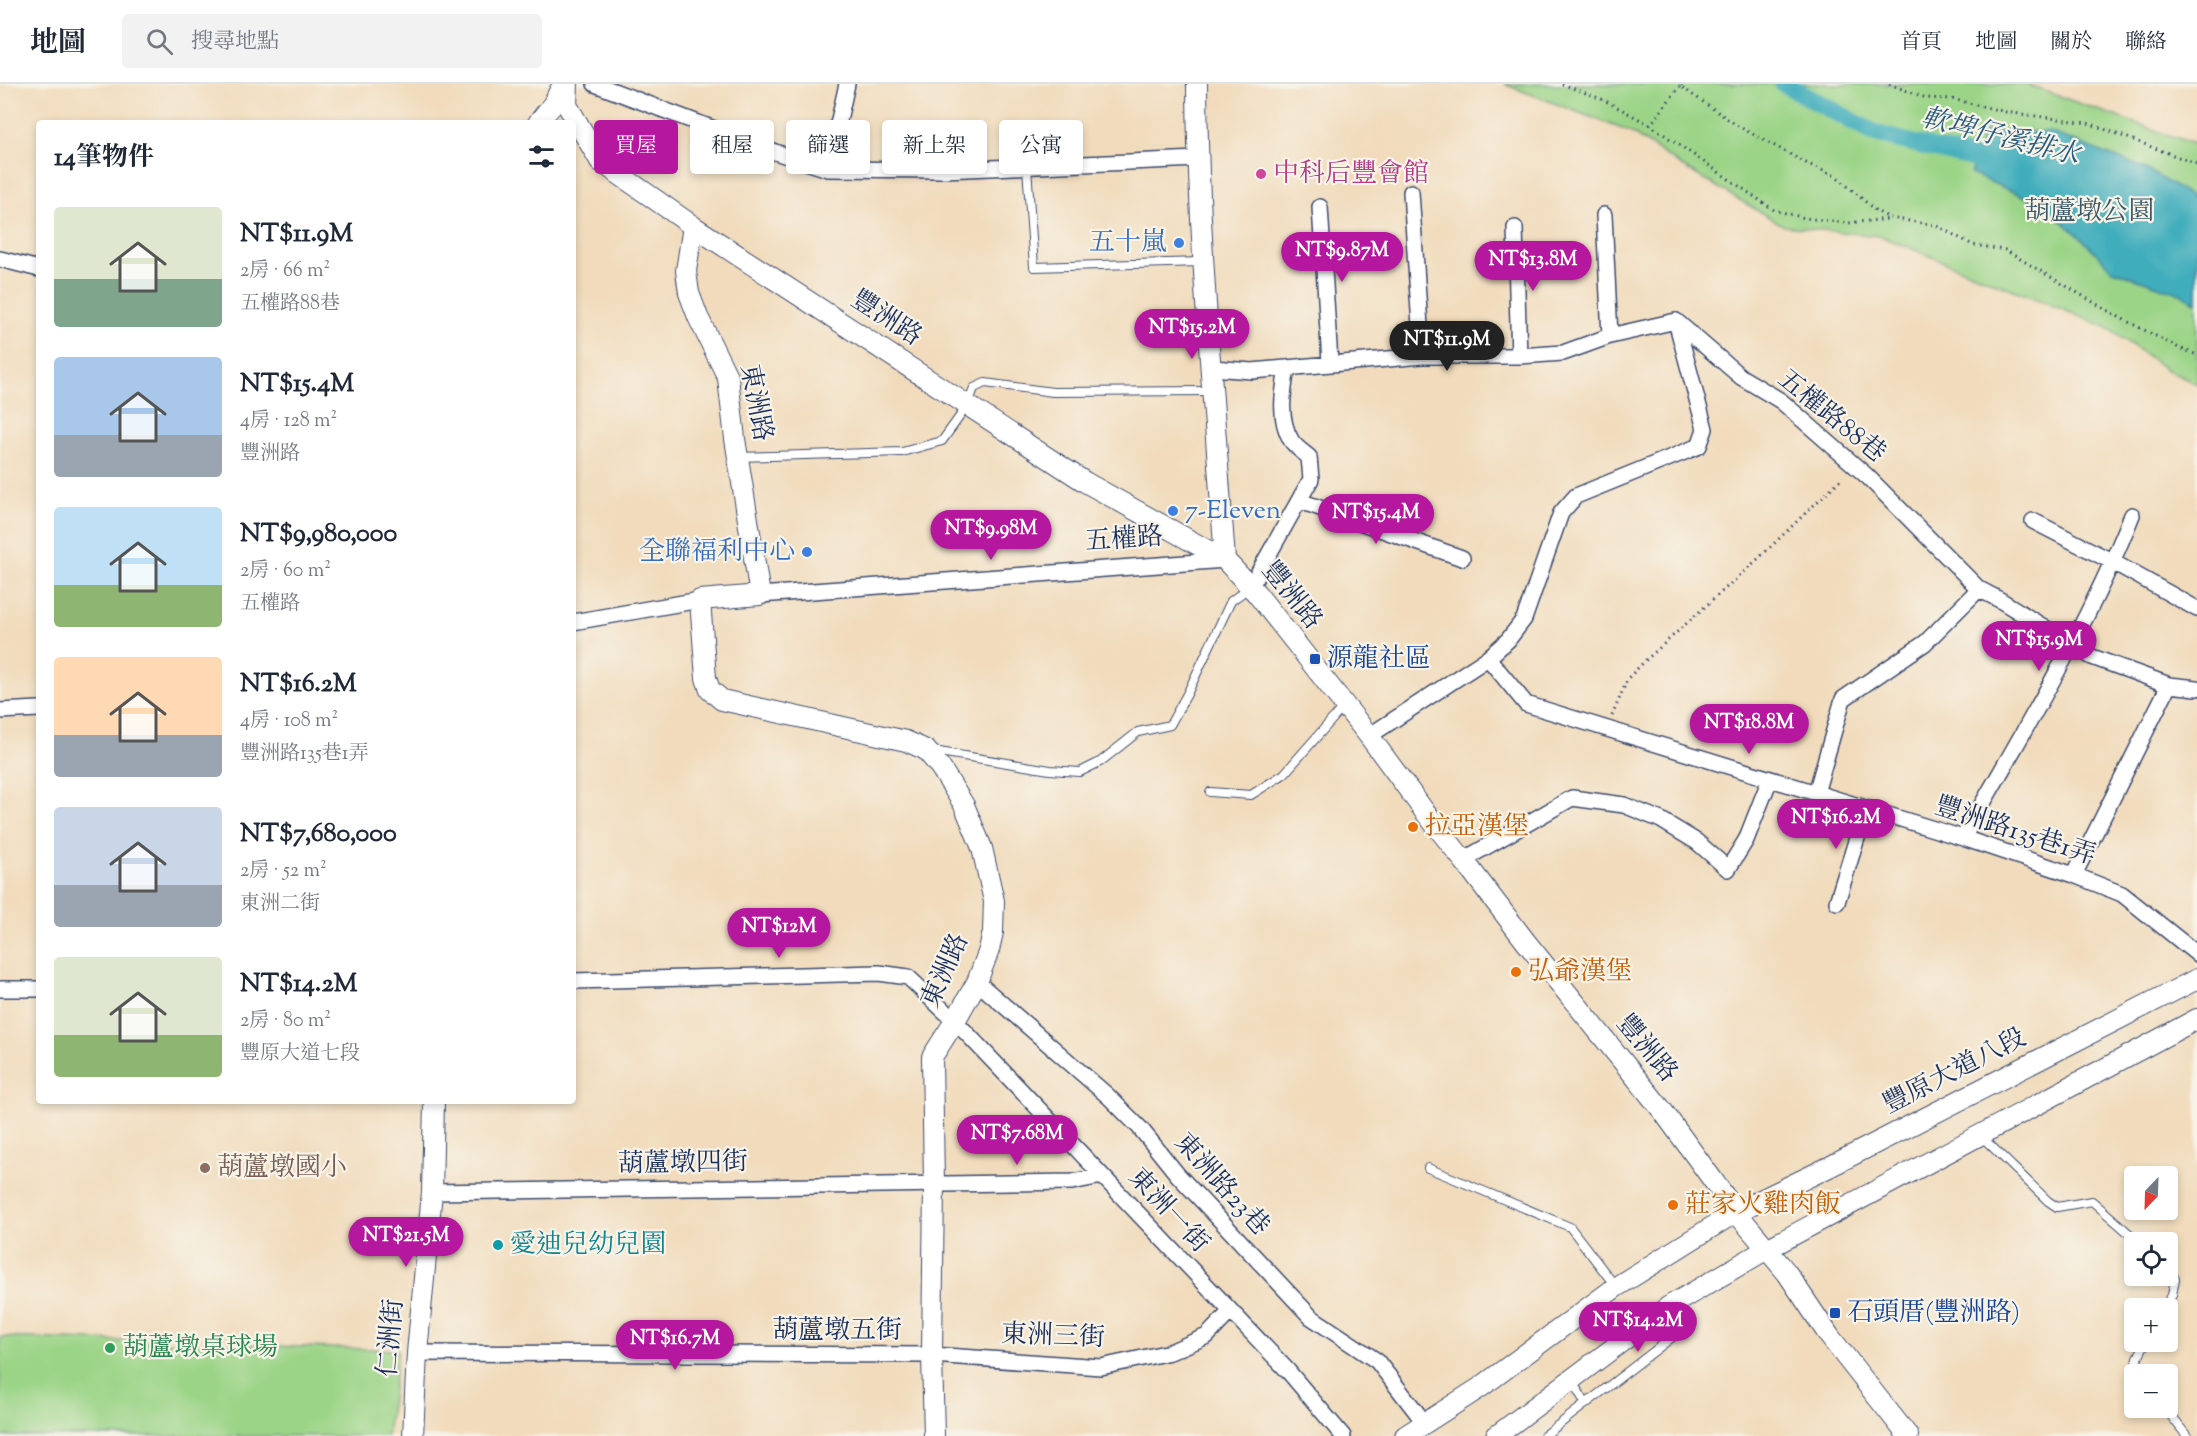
<!DOCTYPE html>
<html lang="zh-TW">
<meta charset="utf-8">
<style>
:root{--surface:#fff;--page:#f2f2f3;--text:#1f2937;--muted:#747a83;--line:#e0e1e3;--accent:#b5179e}
body{margin:0;font-family:"Sorts Mill Goudy","Noto Serif TC",serif;background:var(--page);color:var(--text);height:100vh;display:flex;flex-direction:column;font-size:22px;white-space:nowrap}
*{box-sizing:border-box;margin:0}
p{font-size:20px;color:var(--muted)}
.icon{flex:none;width:33px;height:33px;fill:none;stroke:currentColor;stroke-width:2;stroke-linecap:round;stroke-linejoin:round}
.map{position:relative;flex:1;overflow:hidden}
.details{position:absolute;left:36px;top:36px;width:540px;height:984px;display:flex;flex-direction:column;background:var(--surface);border-radius:6px;box-shadow:0 3px 9px #0003}
.details>*{flex:none}
.banner{position:absolute;left:594px;top:36px;width:570px;height:54px;display:flex;gap:12px}
.needle{width:39px;rotate:203deg}
.tools{position:absolute;left:2124px;top:1082px;display:grid;gap:12px}
.tools a{display:grid;place-items:center;width:54px;height:54px;border-radius:6px;background:var(--surface);box-shadow:0 3px 9px #0003;font-size:30px}
.price{position:absolute;translate:-50% -51px;padding:0 14px;border-radius:21px;background:var(--accent);color:#fff;font-size:20px;line-height:39px;filter:drop-shadow(0 2px 3px #0008)}
.price::after{content:'';position:absolute;left:50%;top:36px;width:18px;height:14px;margin-left:-9px;background:inherit;clip-path:polygon(0 0,100% 0,50% 100%)}
.price.current{background:#222;color:#fff}
ul{padding:0;list-style:none}
li{display:flex;align-items:center;gap:18px;height:150px;padding:0 18px}
li span{display:grid;place-items:center;flex:none;width:168px;height:120px;border-radius:6px;color:#555}
li>.icon{margin-inline-start:auto}
span .icon{width:72px;height:72px;fill:#fffc;stroke-width:1}
li b{font-size:26px}
h2{display:flex;justify-content:space-between;align-items:center;height:72px;padding:0 18px;font-size:26px}
.chip{padding:0 21px;border-radius:6px;background:var(--surface);box-shadow:0 3px 9px #0003;font-size:21px;line-height:54px}
.chip.current{background:var(--accent);color:#fff}
header{display:flex;align-items:center;gap:36px;box-sizing:border-box;height:84px;padding:0 30px;background:var(--surface);border-bottom:2px solid var(--line)}
header strong{font-size:28px}
nav{display:flex;gap:33px;margin-inline-start:auto;font-size:21px}
.search{width:420px;height:54px;background:var(--page);display:flex;align-items:center;gap:15px;box-sizing:border-box;padding:0 21px;border-radius:6px;color:var(--muted);font-size:22px}
.map>svg:first-child{display:block}
.green{fill:#9bd487;stroke:#5b8272;stroke-width:1.5}
.water{fill:#3fadbc;stroke:#2d6e8d;stroke-width:1.5}
.lines{fill:none;stroke-linecap:round;stroke-linejoin:round}
.canal{stroke:#3fadbc;stroke-width:18}
.service-casing{stroke:#3b496c;stroke-width:10}
.minor-casing{stroke:#3b496c;stroke-width:18}
.tertiary-casing{stroke:#3b496c;stroke-width:22}
.path{stroke:#3b496c;stroke-width:3;stroke-dasharray:1.5 4.5;stroke-linecap:butt}
.service{stroke:#fff;stroke-width:8}
.minor{stroke:#fff;stroke-width:15}
.tertiary{stroke:#fff;stroke-width:20}
.hotel-dot{fill:#d1479c;stroke:#f7f3e8;stroke-width:2}
.shop-dot{fill:#3f7fe0;stroke:#f7f3e8;stroke-width:2}
.transit-dot{fill:#1a4fb4;stroke:#f7f3e8;stroke-width:2}
.food-dot{fill:#e8710a;stroke:#f7f3e8;stroke-width:2}
.education-dot{fill:#8d6e63;stroke:#f7f3e8;stroke-width:2}
.culture-dot{fill:#0f9aa8;stroke:#f7f3e8;stroke-width:2}
.leisure-dot{fill:#2e9e5b;stroke:#f7f3e8;stroke-width:2}
.labels{text-anchor:middle;dominant-baseline:central;stroke-width:4.5;stroke-linejoin:round;paint-order:stroke}
.hotel-label{font-size:26px;fill:#b23c85;stroke:#f7f3e8;text-anchor:start}
.park-label{font-size:26px;fill:#3b5868;stroke:#f7f3e8}
.shop-label{font-size:26px;fill:#366cbe;stroke:#f7f3e8;text-anchor:end}
.street-label{font-size:26px;fill:#1b2f5e;stroke:#f7f3e8}
.transit-label{font-size:26px;fill:#164399;stroke:#f7f3e8;text-anchor:start}
.food-label{font-size:26px;fill:#c56008;stroke:#f7f3e8;text-anchor:start}
.education-label{font-size:26px;fill:#785e54;stroke:#f7f3e8;text-anchor:start}
.culture-label{font-size:26px;fill:#0d838f;stroke:#f7f3e8;text-anchor:start}
.leisure-label{font-size:26px;fill:#27864d;stroke:#f7f3e8;text-anchor:start}
.water-label{font-size:27px;font-style:italic;fill:#285b7f;stroke:#f7f3e8}
</style>
<header>
<strong>地圖</strong>
<div class="search"><svg class="icon" aria-label="search" viewBox="0 0 24 24"><circle cx="10" cy="10" r="6"/><path d="M15 15l6 6"/></svg>搜尋地點</div>
<nav><a>首頁</a><a>地圖</a><a>關於</a><a>聯絡</a></nav>
</header>
<div class="map">
<svg width="2197" height="1352" viewBox="0 0 2197 1352">
<rect width="100%" height="100%" fill="#f7f3e8"/>
<filter id="ink" filterUnits="userSpaceOnUse"><feTurbulence type="fractalNoise" baseFrequency=".0167" numOctaves="2"/><feDisplacementMap in="SourceGraphic" scale="12" xChannelSelector="R" yChannelSelector="G"/><feConvolveMatrix kernelMatrix="1 2 1 2 8 2 1 2 1" color-interpolation-filters="sRGB"/></filter>
<filter id="wash" filterUnits="userSpaceOnUse"><feTurbulence type="fractalNoise" baseFrequency=".008" numOctaves="4" result="noise"/><feDisplacementMap in="SourceGraphic" scale="24" xChannelSelector="R" yChannelSelector="G"/><feGaussianBlur stdDeviation="1.35" result="paint"/><feColorMatrix in="noise" values="0 0 0 0 0 0 0 0 0 0 0 0 0 0 0 0 0 1.4 0 .05"/><feComposite in="paint" operator="in"/></filter>
<g filter="url(#wash)">
<rect width="100%" height="100%" fill="#f1dbbc"/>
<!-- green -->
<path class="green" d="M1504,0h521l172,61v239l-30,-14 -61,-43 -226,-91 -96,-10 -99,-58 -55,-36z
M0,1253l398,13 -11,86h-387z"/>
<!-- water -->
<path class="water" d="M1985,47l65,1 96,37 51,31v103l-14,-8 -70,-25 -33,-33 -38,-33 -71,-30z"/>
<g class="lines">
<!-- canal -->
<path class="canal" d="M1784,0l92,50 124,31"/>
</g>
</g>
<g filter="url(#ink)">
<g class="lines">
<!-- service casing -->
<g class="service-casing">
<path id="service" d="M1027,83l7,100 167,-5
M739,373l163,-5 40,-11 26,-36 6,-17 11,-5 68,9 159,-1
M933,667l117,19 30,2 20,-10 38,-30 32,-7 17,-31 44,-93 19,-14
M1210,708l41,3 33,-21 60,-68
M1981,1052l67,65 9,6 35,-6 47,41
M1428,1084l142,59 46,60
M2165,1224l7,-13 3,-16 -7,-13
M2137,1290v-14l9,-19
M1572,1297l14,23
M2164,1323l23,29
M1544,1352l135,-104"/>
</g>
<!-- minor casing -->
<g class="minor-casing">
<path id="minor" d="M595,0l180,68 53,17 116,1 254,-11
M828,85l19,-85
M1411,108l11,164
M1320,123l10,155
M1604,131l6,121
M1515,144l4,128
M0,175l39,10
M1676,237l65,56 40,24 87,76 111,112 21,11 92,57 77,28 -95,190
M1212,284l40,3 170,-15h97l44,-3 47,-17 66,-15
M1300,417l162,57
M2033,437l80,41 84,47
M1251,502l60,-107 -2,-22c-6,-5 -14,-10 -18,-17 -13,-22 -8,-48 -4,-72
M760,511l465,-35
M573,538l127,-22
M1488,574l38,46 437,134 111,37 48,19 75,60
M2169,601l28,3
M0,627l39,-2
M1369,652l119,-78 20,-18 16,-21 37,-106 15,-17 123,-50 6,-17 -29,-108
M1816,709l27,-94 82,-56 54,-54
M1963,754c60,-106 124,-210 169,-323
M1463,776l109,-62 52,7 37,15 36,22 31,27 18,-29 24,-61
M1837,818l29,-93
M573,897l306,-8 29,4 47,44 333,350 55,65
M977,898l131,114 32,32 37,46 134,143 66,44 47,61
M0,905h39
M432,1108l640,-10 30,-6
M417,1269l515,2 169,12 69,-15 37,-16 23,-24"/>
</g>
<!-- tertiary casing -->
<g class="tertiary-casing">
<path id="tertiary" d="M568,0l-1,21 33,56 93,65 392,256 140,78 32,34 112,142 56,76 40,50 61,80 136,168 74,102 51,61 43,64 78,99
M1197,0c1,159 17,317 28,476
M538,39l15,-19 10,-20
M693,142l-7,45 3,22 9,24 30,61 7,61 25,156 -60,5 6,78 4,12 12,10 184,41 20,9 14,17 24,38 18,43 12,53 -1,31 -4,18 -12,32 -22,39 -23,36 2,127 -2,171 2,81
M413,1352l4,-83 15,-161 2,-91
M1405,1352l76,-49 135,-100 120,-75 95,-46 366,-187
M1496,1352l172,-129 99,-58 430,-230"/>
</g>
<!-- path -->
<path class="path" d="M1562,0l42,16 46,25
M1682,0l-2,2 58,40 70,38 28,12 40,35 14,7 45,7 38,20 32,5 112,66 60,31 20,8
M1889,0l37,14 26,1 54,13 82,11 109,41
M1680,2l-30,39 124,85 31,8 43,5 40,-4
M1612,632l16,-38 18,-18 113,-102 84,-81"/>
<!-- service -->
<use href="#service" class="service"/>
<!-- minor -->
<use href="#minor" class="minor"/>
<!-- tertiary -->
<use href="#tertiary" class="tertiary"/>
</g>
</g>
<!-- markers -->
<circle class="hotel-dot" cx="1261" cy="90" r="6"/>
<g class="shop-dot">
<circle cx="1179" cy="159" r="6"/>
<circle cx="1173" cy="427" r="6"/>
<circle cx="807" cy="468" r="6"/>
</g>
<g class="transit-dot">
<rect x="1309" y="569" width="12" height="12" rx="3"/>
<rect x="1829" y="1223" width="12" height="12" rx="3"/>
</g>
<g class="food-dot">
<circle cx="1413" cy="743" r="6"/>
<circle cx="1516" cy="888" r="6"/>
<circle cx="1673" cy="1121" r="6"/>
</g>
<circle class="education-dot" cx="205" cy="1084" r="6"/>
<circle class="culture-dot" cx="498" cy="1161" r="6"/>
<circle class="leisure-dot" cx="110" cy="1264" r="6"/>
<g class="labels">
<!-- hotel labels -->
<g class="hotel-label">
<text x="1273" y="90">中科后豐會館</text>
</g>
<!-- park labels -->
<g class="park-label">
<text x="2089" y="128">葫蘆墩公園</text>
</g>
<!-- shop labels -->
<g class="shop-label">
<text x="1167" y="159">五十嵐</text>
<text x="1185" y="427" text-anchor="start">7-Eleven</text>
<text x="795" y="468">全聯福利中心</text>
</g>
<!-- street labels -->
<g class="street-label">
<text transform="translate(886 235) rotate(33)">豐洲路</text>
<text transform="translate(755 319) rotate(79)">東洲路</text>
<text transform="translate(1831 333) rotate(39)">五權路88巷</text>
<text transform="translate(1124 456) rotate(-4)">五權路</text>
<text transform="translate(1291 512) rotate(51)">豐洲路</text>
<text transform="translate(2015 748) rotate(18)">豐洲路135巷1弄</text>
<text transform="translate(946 887) rotate(-66)">東洲路</text>
<text transform="translate(1646 965) rotate(50)">豐洲路</text>
<text transform="translate(1955 988) rotate(-27)">豐原大道八段</text>
<text transform="translate(683 1080) rotate(-1)">葫蘆墩四街</text>
<text transform="translate(1221 1101) rotate(48)">東洲路23巷</text>
<text transform="translate(1168 1127) rotate(47)">東洲一街</text>
<text x="837" y="1247">葫蘆墩五街</text>
<text transform="translate(1053 1253) rotate(2)">東洲三街</text>
<text transform="translate(392 1254) rotate(-85)">仁洲街</text>
</g>
<!-- transit labels -->
<g class="transit-label">
<text x="1327" y="575">源龍社區</text>
<text x="1847" y="1229">石頭厝(豐洲路)</text>
</g>
<!-- food labels -->
<g class="food-label">
<text x="1425" y="743">拉亞漢堡</text>
<text x="1528" y="888">弘爺漢堡</text>
<text x="1685" y="1121">莊家火雞肉飯</text>
</g>
<!-- education labels -->
<g class="education-label">
<text x="217" y="1084">葫蘆墩國小</text>
</g>
<!-- culture labels -->
<g class="culture-label">
<text x="510" y="1161">愛迪兒幼兒園</text>
</g>
<!-- leisure labels -->
<g class="leisure-label">
<text x="122" y="1264">葫蘆墩桌球場</text>
</g>
<!-- water labels -->
<g class="water-label">
<text transform="translate(2000 54) rotate(14)">軟埤仔溪排水</text>
</g>
</g>
</svg>
<div class="tools">
<a><svg class="needle" viewBox="-14 -14 28 28"><path d="M0-13l5 13h-10z" fill="#e53935"/><path d="M0 13l5-13h-10z" fill="#747a83"/></svg></a>
<a><svg class="icon" aria-label="locate" viewBox="0 0 24 24"><circle cx="12" cy="12" r="6"/><path d="M12 2v4M12 18v4M2 12h4M18 12h4"/></svg></a>
<a>+</a>
<a>−</a>
</div>
<b class="price" style="left:1342px;top:199px">NT$9.87M</b>
<b class="price" style="left:1533px;top:208px">NT$13.8M</b>
<b class="price" style="left:1192px;top:276px">NT$15.2M</b>
<b class="price current" style="left:1447px;top:288px">NT$11.9M</b>
<b class="price" style="left:1376px;top:461px">NT$15.4M</b>
<b class="price" style="left:991px;top:477px">NT$9.98M</b>
<b class="price" style="left:2039px;top:588px">NT$15.9M</b>
<b class="price" style="left:1749px;top:671px">NT$18.8M</b>
<b class="price" style="left:1836px;top:766px">NT$16.2M</b>
<b class="price" style="left:779px;top:875px">NT$12M</b>
<b class="price" style="left:1017px;top:1082px">NT$7.68M</b>
<b class="price" style="left:406px;top:1184px">NT$21.5M</b>
<b class="price" style="left:1638px;top:1269px">NT$14.2M</b>
<b class="price" style="left:675px;top:1287px">NT$16.7M</b>
<div class="banner">
<a class="chip current">買屋</a>
<a class="chip">租屋</a>
<a class="chip">篩選</a>
<a class="chip">新上架</a>
<a class="chip">公寓</a>
</div>
<section class="details">
<h2>14筆物件<svg class="icon" aria-label="filters" viewBox="0 0 24 24"><path d="M4 7h16M4 17h16"/><circle cx="9" cy="7" r="2"/><circle cx="15" cy="17" r="2"/></svg></h2>
<ul>
<li><span style="background:linear-gradient(#dfe7d0 60%,#7fa58c 0)"><svg class="icon" aria-label="home" viewBox="0 0 24 24"><path d="M3 11l9-7 9 7M6 9v11h12V9"/></svg></span><div><b>NT$11.9M</b><p>2房 · 66 m²</p><p>五權路88巷</p></div></li>
<li><span style="background:linear-gradient(#a9c7e8 65%,#9aa5b1 0)"><svg class="icon" aria-label="home" viewBox="0 0 24 24"><path d="M3 11l9-7 9 7M6 9v11h12V9"/></svg></span><div><b>NT$15.4M</b><p>4房 · 128 m²</p><p>豐洲路</p></div></li>
<li><span style="background:linear-gradient(#bfe0f5 65%,#8fb573 0)"><svg class="icon" aria-label="home" viewBox="0 0 24 24"><path d="M3 11l9-7 9 7M6 9v11h12V9"/></svg></span><div><b>NT$9,980,000</b><p>2房 · 60 m²</p><p>五權路</p></div></li>
<li><span style="background:linear-gradient(#ffd9b3 65%,#9aa5b1 0)"><svg class="icon" aria-label="home" viewBox="0 0 24 24"><path d="M3 11l9-7 9 7M6 9v11h12V9"/></svg></span><div><b>NT$16.2M</b><p>4房 · 108 m²</p><p>豐洲路135巷1弄</p></div></li>
<li><span style="background:linear-gradient(#c9d6e8 65%,#9aa5b1 0)"><svg class="icon" aria-label="home" viewBox="0 0 24 24"><path d="M3 11l9-7 9 7M6 9v11h12V9"/></svg></span><div><b>NT$7,680,000</b><p>2房 · 52 m²</p><p>東洲二街</p></div></li>
<li><span style="background:linear-gradient(#dfe7d0 65%,#8fb573 0)"><svg class="icon" aria-label="home" viewBox="0 0 24 24"><path d="M3 11l9-7 9 7M6 9v11h12V9"/></svg></span><div><b>NT$14.2M</b><p>2房 · 80 m²</p><p>豐原大道七段</p></div></li>
</ul>
</section>
</div>
